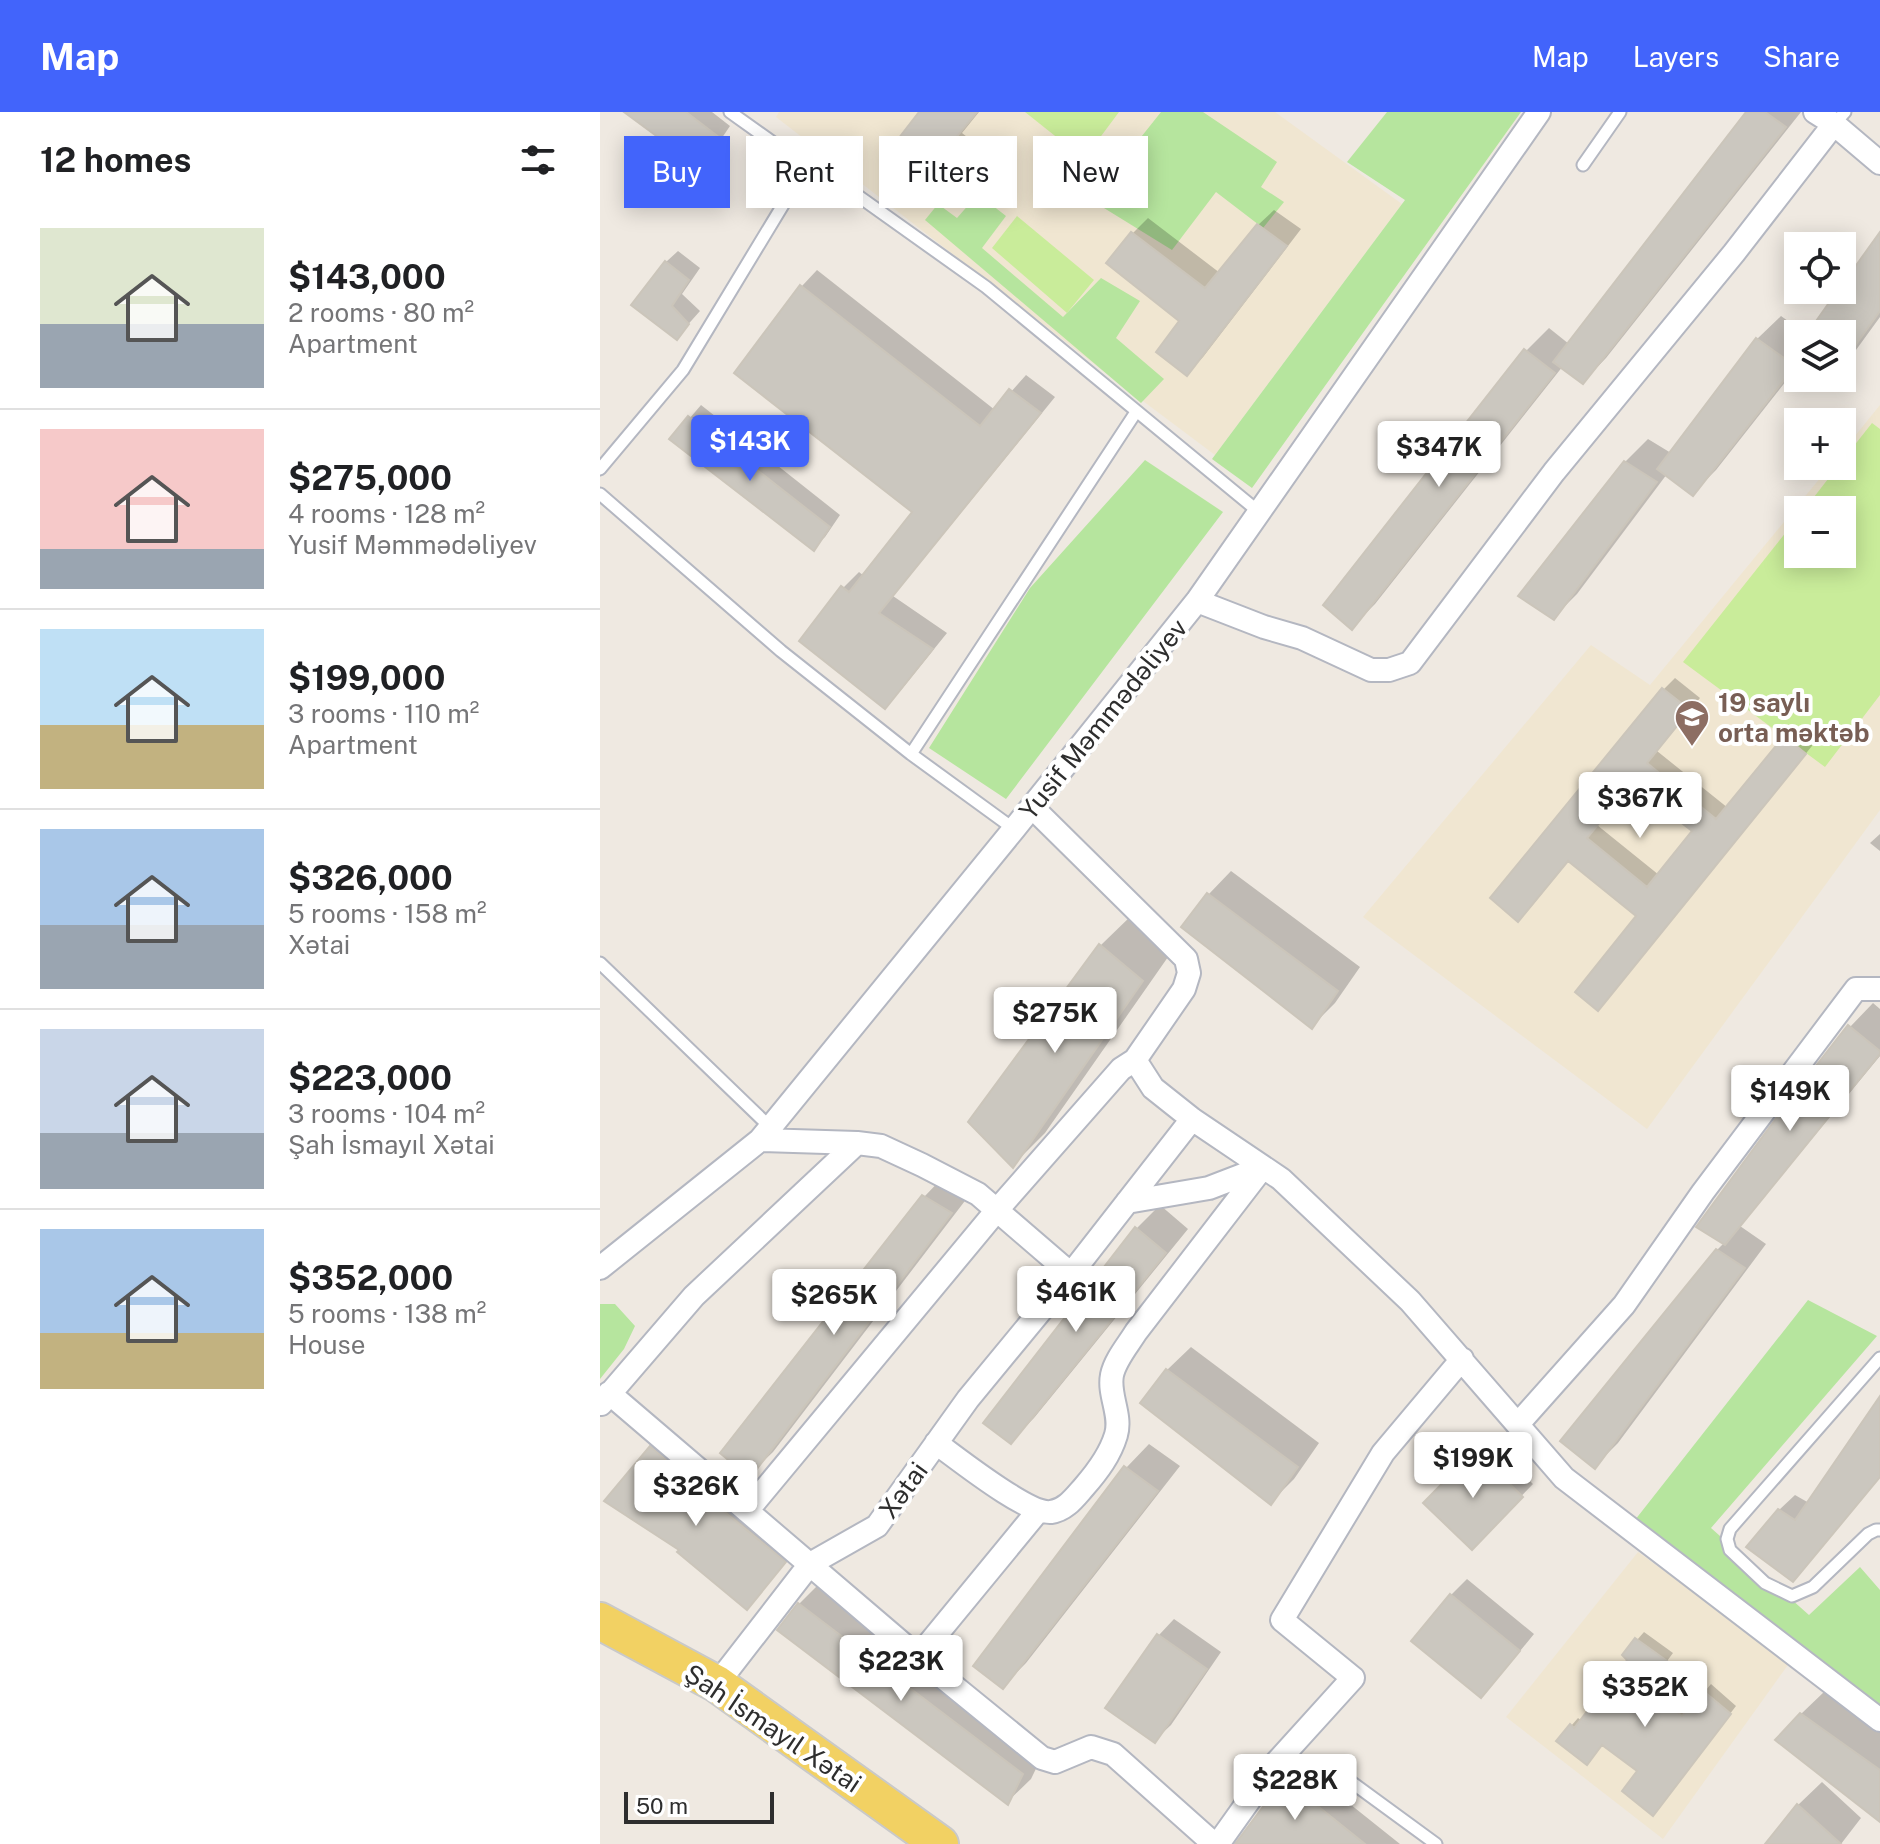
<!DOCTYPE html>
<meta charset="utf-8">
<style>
:root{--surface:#fff;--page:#f6f6f6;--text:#202124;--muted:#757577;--line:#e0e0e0;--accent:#4264fb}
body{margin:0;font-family:"Public Sans",sans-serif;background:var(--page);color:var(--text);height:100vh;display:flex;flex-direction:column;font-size:30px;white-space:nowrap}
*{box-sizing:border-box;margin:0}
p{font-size:26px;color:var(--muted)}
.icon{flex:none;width:44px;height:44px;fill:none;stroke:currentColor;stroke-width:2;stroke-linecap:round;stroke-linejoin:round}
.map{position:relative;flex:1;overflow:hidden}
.details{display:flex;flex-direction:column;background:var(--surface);width:600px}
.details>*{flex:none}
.banner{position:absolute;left:24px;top:24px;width:760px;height:72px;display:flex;gap:16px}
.fabs{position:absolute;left:1184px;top:120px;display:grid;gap:16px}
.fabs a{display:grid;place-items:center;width:72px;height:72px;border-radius:0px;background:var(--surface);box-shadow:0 4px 20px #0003;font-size:40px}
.scale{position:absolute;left:24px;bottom:20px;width:150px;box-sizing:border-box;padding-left:8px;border:4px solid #2e2e2e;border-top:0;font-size:22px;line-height:28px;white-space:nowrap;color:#2e2e2e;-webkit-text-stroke:6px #fff;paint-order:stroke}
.price{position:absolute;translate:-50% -68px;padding:0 18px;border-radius:8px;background:#fff;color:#222;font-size:26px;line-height:52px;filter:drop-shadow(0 2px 4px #0008)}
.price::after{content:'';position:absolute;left:50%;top:48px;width:24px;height:18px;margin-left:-12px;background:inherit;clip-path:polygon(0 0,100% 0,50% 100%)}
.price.selected{background:var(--accent);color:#fff}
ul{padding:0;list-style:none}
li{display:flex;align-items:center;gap:24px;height:200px;padding:0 40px}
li+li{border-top:2px solid var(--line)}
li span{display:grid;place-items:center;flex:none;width:224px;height:160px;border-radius:0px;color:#555}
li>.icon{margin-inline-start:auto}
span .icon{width:96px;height:96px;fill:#fffc;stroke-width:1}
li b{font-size:34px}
h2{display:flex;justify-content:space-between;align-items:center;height:96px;padding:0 40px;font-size:34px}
.pill{padding:0 28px;border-radius:0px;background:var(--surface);box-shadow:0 4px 20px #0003;font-size:28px;line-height:72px}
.pill.selected{background:var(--accent);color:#fff}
header{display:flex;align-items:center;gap:48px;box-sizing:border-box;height:112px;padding:0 40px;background:var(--accent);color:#fff}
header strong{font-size:38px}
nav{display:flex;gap:44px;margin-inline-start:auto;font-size:28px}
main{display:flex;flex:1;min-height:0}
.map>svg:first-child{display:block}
.education{fill:#f0e6d1;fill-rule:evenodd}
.green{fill:#b6e59e}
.pitch{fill:#c9ec9a}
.shadow{fill:#0003;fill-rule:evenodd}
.building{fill:#cbc7bf;stroke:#cbc5ba;stroke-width:2;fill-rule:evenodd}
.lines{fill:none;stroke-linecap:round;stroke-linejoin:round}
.lane-casing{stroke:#b4b7c1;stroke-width:15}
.street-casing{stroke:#b4b7c1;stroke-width:26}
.primary-casing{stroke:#c9c9c9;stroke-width:40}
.lane{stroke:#fff;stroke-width:11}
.street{stroke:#fff;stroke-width:22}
.primary{stroke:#f2d163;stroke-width:36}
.labels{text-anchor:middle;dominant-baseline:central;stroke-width:8;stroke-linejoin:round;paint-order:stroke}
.education-label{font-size:26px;font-weight:bold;fill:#785e54;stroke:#fff;text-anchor:start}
.street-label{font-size:26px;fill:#2e2e2e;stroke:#fff}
</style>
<header>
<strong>Map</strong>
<nav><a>Map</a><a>Layers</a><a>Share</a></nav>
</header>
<main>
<section class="details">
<h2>12 homes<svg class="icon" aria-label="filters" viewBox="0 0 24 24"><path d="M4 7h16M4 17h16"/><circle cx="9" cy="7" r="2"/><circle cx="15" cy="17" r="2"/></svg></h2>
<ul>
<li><span style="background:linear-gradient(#dfe7d0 60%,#9aa5b1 0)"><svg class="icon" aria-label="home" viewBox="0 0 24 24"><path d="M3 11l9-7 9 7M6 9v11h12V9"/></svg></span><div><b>$143,000</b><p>2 rooms · 80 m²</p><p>Apartment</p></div></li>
<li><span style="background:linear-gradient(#f6c9c9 75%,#9aa5b1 0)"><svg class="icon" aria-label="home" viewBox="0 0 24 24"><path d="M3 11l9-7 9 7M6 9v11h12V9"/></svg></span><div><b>$275,000</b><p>4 rooms · 128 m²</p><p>Yusif Məmmədəliyev</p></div></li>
<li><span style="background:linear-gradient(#bfe0f5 60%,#c2b280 0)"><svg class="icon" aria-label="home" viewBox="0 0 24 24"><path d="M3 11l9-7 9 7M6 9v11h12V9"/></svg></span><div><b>$199,000</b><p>3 rooms · 110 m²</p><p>Apartment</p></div></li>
<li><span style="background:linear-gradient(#a9c7e8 60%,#9aa5b1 0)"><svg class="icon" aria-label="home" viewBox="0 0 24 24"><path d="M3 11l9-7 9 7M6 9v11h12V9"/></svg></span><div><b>$326,000</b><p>5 rooms · 158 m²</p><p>Xətai</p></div></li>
<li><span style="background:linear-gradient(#c9d6e8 65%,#9aa5b1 0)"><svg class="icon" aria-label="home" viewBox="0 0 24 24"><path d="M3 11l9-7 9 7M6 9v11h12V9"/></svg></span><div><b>$223,000</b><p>3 rooms · 104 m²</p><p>Şah İsmayıl Xətai</p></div></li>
<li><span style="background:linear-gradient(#a9c7e8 65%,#c2b280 0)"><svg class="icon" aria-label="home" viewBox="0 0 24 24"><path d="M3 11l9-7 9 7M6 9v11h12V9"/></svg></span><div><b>$352,000</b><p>5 rooms · 138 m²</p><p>House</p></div></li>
</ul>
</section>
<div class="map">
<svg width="1280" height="1732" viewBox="0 0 1280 1732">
<rect width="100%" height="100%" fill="#efe9e1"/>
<!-- education -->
<path class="education" d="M179,0h496l127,92 -187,251 -104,-78 -335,-260z
M1280,293v405l-233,319 -284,-212 228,-272 59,40 180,-219h12v-14zM1198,398h44v44h-44z
M1038,1440l152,110 -127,177 -157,-122z"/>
<!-- green -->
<path class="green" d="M561,0h42l74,50 -16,25 23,15 -21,26 -47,-36 -44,58 -81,-50z
M787,0h134l-269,376 -40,-29 193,-259 -58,-38z
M378,82l28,22 -24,32 81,69 38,-39 39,23 -24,37 48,41 -23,24 -216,-183 13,-16 19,14z
M545,348l78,52 -217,287 -77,-51 101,-160z
M1208,1188l69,36 -166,192 98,87 51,-48 20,23v120l-245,-190z
M0,1192h15l20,22 -11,23 -24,30z"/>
<!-- pitch -->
<path class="pitch" d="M425,0h94l-35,47z
M417,104l77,64 -27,33 -75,-65z
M1272,311l8,6v266l-55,72 -142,-105 115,-145v37h44v-44h-38l34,-44h4v-5z"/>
<!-- shadow -->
<path class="shadow" d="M28,0h84l18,14 -19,28 -11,11z
M322,0h57l-17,21 32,25 -42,45z
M1149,0h52l-195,246 -23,24 -20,-16 -188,238 -23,23 174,-276 23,-23 20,16z
M674,98l27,19 -98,128 -16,16 -5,-53 -50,-86 16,-16 72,55 38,-48z
M1280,123v82l-24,33 -14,15v-31h-33z
M78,139l22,17 -18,26 18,17 -24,27 -42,-33 32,-43z
M217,158l178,140 31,-35 29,22 -162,199 54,37 -46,57 -16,16 -42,-118 16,-16 5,4 51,-64 -179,-139 66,-87z
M1181,204l25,18h-8v32l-82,104 -23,23 -26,-19 -90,120 -23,23 71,-155 23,-23 23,14 86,-114z
M101,293l139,110 -15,22 -12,11 -141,-109z
M1075,566l25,20 -43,53 71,57 57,-71 12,-11 19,15 -207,255 30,-80 -70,-56 -39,48 -37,-10 171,-209zM1032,670l62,49 -35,44 -62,-50z
M1280,722v17l-10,-8z
M631,759l129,96 -25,36 -23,23 -104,-131z
M534,801l41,34 -130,186 -32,32 -43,-43 131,-177z
M1273,891l7,6v47l-140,170 26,18 -148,199 -23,23 122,-216 8,-8 125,-215z
M347,1061l27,16 -201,263 -24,23 175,-278z
M560,1093l28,24 -154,189 -23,23 125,-212z
M591,1235l128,96 -25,36 -23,23 -104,-132z
M1280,1288v77l-72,87 -29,-54 16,-15 14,8z
M65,1322l133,114 -38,45 -13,14 -65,-58 -31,-101z
M888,1328l45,44 -61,63 -46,-44z
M549,1332l31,22 -154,197 -24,24 124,-219z
M867,1467l67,55 -37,45 -16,16 -30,-100z
M222,1469l223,169 -14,29 -24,23 -208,-198z
M574,1507l47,33 -50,73 -16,15 -47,-32 51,-73z
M1044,1520l29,21 -20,27 37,29 21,-25 25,22 -83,108 -14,-43 -36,-28 -9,12 -23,-29 7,-8 4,3 48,-61 7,-20z
M1225,1579l55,39v89l-79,-105z
M701,1653l99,79h-162l48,-63z
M1222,1670l39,36 -20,26h-74l31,-39z"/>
<!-- building -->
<path class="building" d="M24,0h62l34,26 -20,30z
M319,0h58l-37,45 32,25 -20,23 -67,-49z
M1146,0h19l21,15 -203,257 -30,-22z
M657,112l30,22 -100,130 -31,-24 23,-31 -73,-58 25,-31 74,56z
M1280,120v79l-38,53v-30h-35l31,-44h4v-5z
M65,149l24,19 -17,26 17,18 -12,16 -46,-35z
M200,173l180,141 29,-37 32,24 -162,200 54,36 -48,60 -86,-68 42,-55 8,6 63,-80 -178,-139z
M1156,226l39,28 -102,130 -36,-27z
M924,237l31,24 -203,257 -29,-25z
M88,304l142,111 -16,24 -145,-112z
M1024,349l33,21 -103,138 -36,-24z
M1062,576l28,22 -43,53 69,56 68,-83 22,18 -208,257 -23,-19 61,-76 -68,-55 -50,61 -28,-24zM1031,672l61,47 -45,56 -60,-49z
M607,781l131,98 -26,38 -131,-102z
M499,832l44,37 -130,187 -45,-46z
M1248,913l32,26v3l-155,191 -29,-18 101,-137z
M322,1083l30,18 -202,265 -30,-25z
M535,1115l31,26 -155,191 -28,-21z
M1116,1137l29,19 -150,201 -35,-28z
M566,1257l132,98 -27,38 -131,-102z
M1280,1284v81l-87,105 -47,-35 32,-38 17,11z
M50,1334l52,45 -1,2 85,69 -39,48 -70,-58 2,-2 -75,-49z
M875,1338l48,47 -51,53 -49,-47z
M524,1354l34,25 -155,198 -30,-23z
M850,1482l70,57 -39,47 -70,-57z
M198,1491l225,171 -15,31 -231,-175z
M557,1522l50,35 -52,74 -50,-35z
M1035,1526l32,23 -20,27 35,28 20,-26 29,24 -78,102 -31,-25 15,-20 -35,-26 -15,20 -31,-24 14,-17 4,4 53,-68 -5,-5z
M1200,1601l80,57v52l-105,-82z
M684,1667l81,65h-130z
M1197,1692l44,40h-76z"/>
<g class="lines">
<!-- lane casing -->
<g class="lane-casing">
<path id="lane" d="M130,0l87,62
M1234,12l11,-12
M983,53l37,-53
M0,357l83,-99 109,-180c15,-16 20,-17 41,-12l153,109 273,225
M0,382l181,157 130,103 103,75
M311,642l225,-342
M0,851l170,164
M1280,1246l-150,171 -3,10 3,11 35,33 27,13 21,-9 55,-53 8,-4h4
M728,1653l108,79"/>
</g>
<!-- street casing -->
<g class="street-casing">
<path id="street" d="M1215,0l19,12 46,39
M597,489l67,26 38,11 69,32h18l21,-7 144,-191 180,-219 100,-129
M432,695l154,152 3,14 -5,16 -49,71 18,28 39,31 89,60 129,122 154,177 316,242
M160,1028l97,3 24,3 41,19 56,29 93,80
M527,1090l82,-14 52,-20
M0,1156l160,-128 254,-311 183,-228 342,-489
M9,1281l309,264 124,101 13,4 36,-15 22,7 101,90
M1,1292l93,-108 163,-153
M918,1312l106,-119 79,-113 153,-203h24
M336,1331c21,15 92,72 115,69 15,-2 24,-15 33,-25 14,-16 26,-32 32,-52 6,-20 -8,-40 -4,-60 3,-15 16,-30 24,-43l127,-165
M147,1399l250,-301 124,-141 14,-9
M318,1545l120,-146
M117,1572l93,-120 67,-38 91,-127 103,-125 121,-155
M618,1732l57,-80 78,-86 -71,-58 101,-167 79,-94"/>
</g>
<!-- primary casing -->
<g class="primary-casing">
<path id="primary" d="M0,1509l117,63 223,160"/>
</g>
<!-- lane -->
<use href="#lane" class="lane"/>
<!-- street -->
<use href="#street" class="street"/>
<!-- primary -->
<use href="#primary" class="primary"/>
</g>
<!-- icons -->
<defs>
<g id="school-pin" transform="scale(1.8)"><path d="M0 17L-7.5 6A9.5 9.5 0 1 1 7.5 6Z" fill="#8d6e63" stroke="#fff"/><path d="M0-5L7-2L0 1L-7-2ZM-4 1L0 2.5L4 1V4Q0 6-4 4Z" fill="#fff"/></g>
</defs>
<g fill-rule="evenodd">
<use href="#school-pin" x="1092" y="605"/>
</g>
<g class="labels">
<!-- education labels -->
<g class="education-label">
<text x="1118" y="590">19 saylı<tspan x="1118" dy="30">orta məktəb</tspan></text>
</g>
<!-- street labels -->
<g class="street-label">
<text transform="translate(503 607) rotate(-51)">Yusif Məmmədəliyev</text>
<text transform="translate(303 1378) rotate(-54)">Xətai</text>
<text transform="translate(173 1616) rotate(34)">Şah İsmayıl Xətai</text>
</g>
</g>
</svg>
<div class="fabs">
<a><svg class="icon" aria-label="locate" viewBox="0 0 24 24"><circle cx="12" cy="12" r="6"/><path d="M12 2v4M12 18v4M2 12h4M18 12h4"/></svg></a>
<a><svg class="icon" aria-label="layers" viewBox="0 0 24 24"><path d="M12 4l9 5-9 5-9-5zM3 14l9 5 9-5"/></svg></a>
<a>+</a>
<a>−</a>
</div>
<div class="scale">50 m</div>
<b class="price selected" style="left:150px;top:371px">$143K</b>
<b class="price" style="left:839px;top:377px">$347K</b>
<b class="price" style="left:1040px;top:728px">$367K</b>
<b class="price" style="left:455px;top:943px">$275K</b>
<b class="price" style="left:1190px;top:1021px">$149K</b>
<b class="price" style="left:476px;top:1222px">$461K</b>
<b class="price" style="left:234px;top:1225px">$265K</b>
<b class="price" style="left:873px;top:1388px">$199K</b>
<b class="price" style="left:96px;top:1416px">$326K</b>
<b class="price" style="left:301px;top:1591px">$223K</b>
<b class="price" style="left:1045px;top:1617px">$352K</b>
<b class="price" style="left:695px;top:1710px">$228K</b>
<div class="banner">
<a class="pill selected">Buy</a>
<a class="pill">Rent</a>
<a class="pill">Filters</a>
<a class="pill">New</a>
</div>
</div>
</main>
